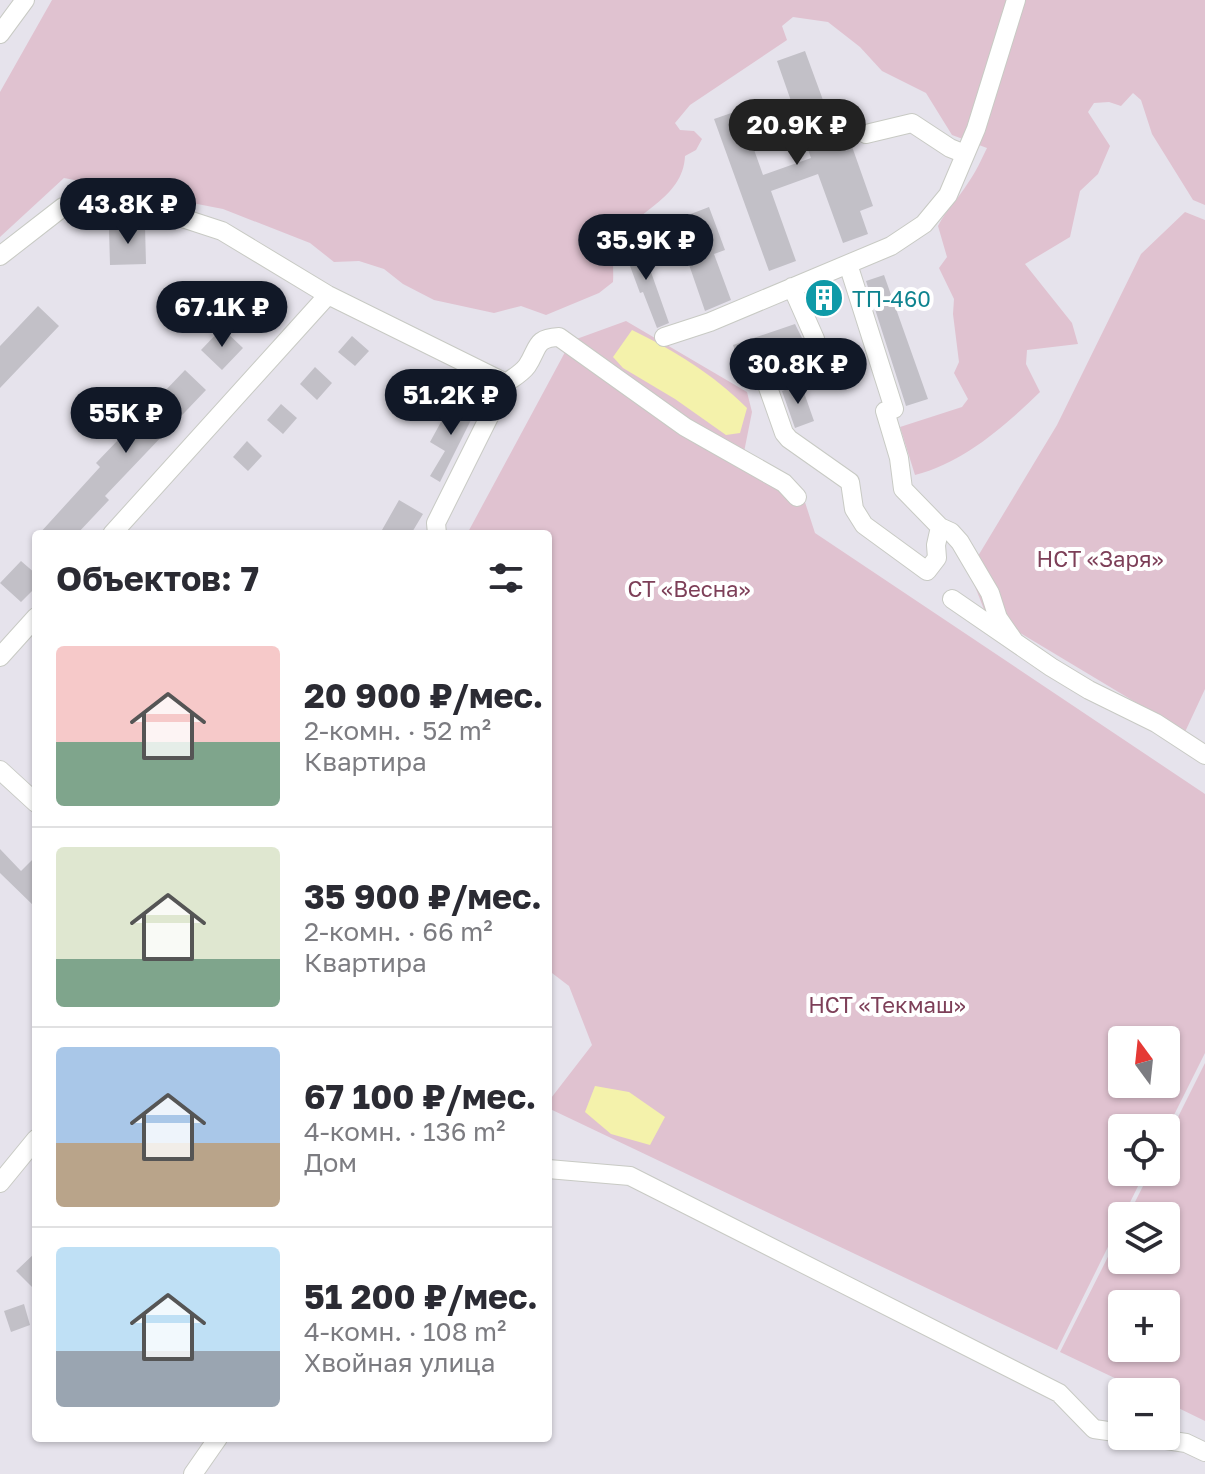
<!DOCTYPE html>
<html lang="ru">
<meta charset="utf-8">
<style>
:root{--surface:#fff;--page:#f2f2f3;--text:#2b2b33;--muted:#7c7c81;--line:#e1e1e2;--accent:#111827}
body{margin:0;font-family:"Golos Text",sans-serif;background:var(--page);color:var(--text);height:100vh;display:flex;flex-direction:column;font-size:30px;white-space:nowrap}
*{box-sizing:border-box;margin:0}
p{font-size:26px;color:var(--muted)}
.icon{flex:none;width:44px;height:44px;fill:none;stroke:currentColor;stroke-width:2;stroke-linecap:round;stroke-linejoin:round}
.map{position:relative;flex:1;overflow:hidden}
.panel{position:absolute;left:32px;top:530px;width:520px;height:912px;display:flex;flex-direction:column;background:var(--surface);border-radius:8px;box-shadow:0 2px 6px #0004}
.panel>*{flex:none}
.needle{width:52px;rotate:345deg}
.fabs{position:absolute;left:1108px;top:1026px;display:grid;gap:16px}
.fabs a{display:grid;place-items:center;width:72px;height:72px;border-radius:8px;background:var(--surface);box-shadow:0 2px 6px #0004;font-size:40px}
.price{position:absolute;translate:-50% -68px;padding:0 18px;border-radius:28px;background:var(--accent);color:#fff;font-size:26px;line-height:52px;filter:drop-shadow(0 2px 4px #0008)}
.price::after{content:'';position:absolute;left:50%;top:48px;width:24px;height:18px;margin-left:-12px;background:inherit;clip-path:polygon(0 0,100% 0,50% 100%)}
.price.on{background:#222;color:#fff}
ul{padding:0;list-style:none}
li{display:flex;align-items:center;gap:24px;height:200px;padding:0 24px}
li+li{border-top:2px solid var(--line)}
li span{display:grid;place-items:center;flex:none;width:224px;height:160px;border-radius:8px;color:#555}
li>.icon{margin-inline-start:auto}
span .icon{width:96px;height:96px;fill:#fffc;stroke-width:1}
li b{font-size:34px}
h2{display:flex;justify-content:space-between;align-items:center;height:96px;padding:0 24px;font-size:34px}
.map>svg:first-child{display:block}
.green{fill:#e0c2d0;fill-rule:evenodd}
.water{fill:#f4f2ab}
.building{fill:#c2c0c7}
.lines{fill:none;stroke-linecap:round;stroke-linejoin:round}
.minor-casing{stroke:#c8cac4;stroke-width:20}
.minor{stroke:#fff;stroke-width:18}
.labels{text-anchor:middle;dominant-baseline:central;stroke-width:8;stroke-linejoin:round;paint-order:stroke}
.culture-label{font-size:22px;fill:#0d838f;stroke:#fff;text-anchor:start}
.park-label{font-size:22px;fill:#7d3f58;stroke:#fff}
</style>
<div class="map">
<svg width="1205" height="1474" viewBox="0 0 1205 1474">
<rect width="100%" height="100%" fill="#e6e3ec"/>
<!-- green -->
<path class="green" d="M52,0h1153v205l-12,-5 -41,-66 -11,-34 -8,-7 -12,13 -12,-4 -15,1 -6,9 22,34 -12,28 -18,17 -10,46 -45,27 47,59 6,21 -51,6 -1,14 14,28c-35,34 -77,71 -125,83l-15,-48 62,-20 6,-8 -14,-26 5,-11 -6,-48 1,-15 -15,-31 8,-11 -9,-31c8,-16 20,-27 30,-43 8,-11 13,-23 19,-35l-35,-13 -26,-42 -44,-22 -22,-24 -32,-25 -35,-5 -11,9 5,14 -97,65 -15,18 5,7 14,1 8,8 -6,11 -11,6c-2,44 -51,54 -69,88 -5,9 -2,27 -3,38l-14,11 -53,22 -25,-9 -27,7 -60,-13 -31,-16 -19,-15 -25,-8 -25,1 -24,-19 -87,-34 -159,-31 -64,59v-145z
M1185,212l20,8v469l-20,43 -200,-120 -16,-41 88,-146 84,-171z
M626,321l121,71 5,20 -8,40 58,41 13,40 390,261v259l-39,78v-3h-44v44h23l-88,178 -509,-242v-6l44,-57 -23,-59 -21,-16v-436h-81l104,-193zM1122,1040h44v44h-44z
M1205,1063v358l-39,-19v-10h-22l-84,-40 62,-123v31h44v-44h-38l22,-44h16v-31zM1166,1304v44h-44v-44z"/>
<!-- water -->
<path class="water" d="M632,330c43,21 81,44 115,78l-7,25 -14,2 -51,-36 -52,-31 -10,-11z
M595,1086l34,6 36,25 -15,28 -39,-11 -26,-22z"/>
<!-- building -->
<path class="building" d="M805,51l33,90 11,-3 24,68 -13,5 8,23 -25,9 -25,-69 -47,17 25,70 -27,10 -55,-152 26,-9 23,65 48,-17 -34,-97z
M709,207l16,43 -11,4 17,46 -26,11 -19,-55 10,-4 -13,-35z
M145,226l1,38 -36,1 -1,-36z
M640,241l29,82 -12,5 -14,-36 -3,1 -17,-46z
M884,275l44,124 -22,7 -40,-125z
M38,306l21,20 -59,62v-42z
M795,324l7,14 -5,7 -19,10 -2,-6 -37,13 -6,-17z
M222,328l21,20 -21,22 -21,-20z
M352,336l17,15 -14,15 -17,-14z
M315,367l17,16 -15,17 -17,-16z
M185,370l21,20 -101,106 4,4 -32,34h-38l61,-67 -4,-4z
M801,384l13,37 -19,7 -13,-37z
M470,399l9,5 -39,78 -10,-6 15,-25 -15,-9 17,-31 13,7z
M281,404l16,14 -14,16 -16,-14z
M247,441l15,15 -14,15 -15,-14z
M399,500l24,14 -12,20h-23l-6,-4z
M21,561l15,13v13l-15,15 -21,-19z
M0,849l21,22 15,-15v52l-36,-35z
M36,1252v39l-20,-20z
M24,1304l6,21 -19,7 -7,-21z"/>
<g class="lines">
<!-- minor casing -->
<g class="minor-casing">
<path id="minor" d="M0,34l25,-34
M866,134l46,-11 38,25 15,6
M0,256l63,-49 104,6 55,18 106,64 178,88
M848,264l46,145 -9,2 14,47 4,31 37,38
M792,287l23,52 -9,15 -41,25 19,54 5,6 61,43 4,27 10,16 63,46 10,-13 -1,-13 4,-18 11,5 9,10 30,51 8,25 16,23
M664,337l46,-15 181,-76 33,-22 24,-29 28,-66 40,-129
M112,534l216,-239
M437,534l-1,-11 70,-140c7,-5 16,-10 21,-17 12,-18 7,-28 32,-29l126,90 99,56 13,14
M952,599l99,68 38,23 67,33 49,32
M0,657l36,-40
M0,770l36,33
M548,1169l82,7 429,217 35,36 28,4
M0,1183l36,-44
M1140,1436l46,7 19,9
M193,1474l25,-36"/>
</g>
<!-- minor -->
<use href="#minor" class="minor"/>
</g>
<!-- icons -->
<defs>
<g id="building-disc" transform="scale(2)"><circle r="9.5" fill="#0f9aa8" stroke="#fff"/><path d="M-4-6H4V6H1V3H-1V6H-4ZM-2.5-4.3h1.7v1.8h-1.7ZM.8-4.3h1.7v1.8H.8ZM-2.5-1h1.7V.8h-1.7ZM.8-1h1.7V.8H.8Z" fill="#fff"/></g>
</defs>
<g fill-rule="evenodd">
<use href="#building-disc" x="824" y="298"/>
</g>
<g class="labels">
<!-- culture labels -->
<g class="culture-label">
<text x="852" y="298">ТП-460</text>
</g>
<!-- park labels -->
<g class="park-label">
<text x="1100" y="558">НСТ «Заря»</text>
<text x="689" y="588">СТ «Весна»</text>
<text x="887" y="1004">НСТ «Текмаш»</text>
</g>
</g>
</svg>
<div class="fabs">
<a><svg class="needle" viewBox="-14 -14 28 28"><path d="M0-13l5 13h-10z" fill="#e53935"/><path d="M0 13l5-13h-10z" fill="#7c7c81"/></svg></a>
<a><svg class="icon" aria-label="locate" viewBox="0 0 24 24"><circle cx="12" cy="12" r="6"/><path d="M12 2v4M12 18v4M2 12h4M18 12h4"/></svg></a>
<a><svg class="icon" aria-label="layers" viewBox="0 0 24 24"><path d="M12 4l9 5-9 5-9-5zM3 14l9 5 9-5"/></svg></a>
<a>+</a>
<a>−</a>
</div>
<b class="price on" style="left:797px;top:167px">20.9K ₽</b>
<b class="price" style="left:128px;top:246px">43.8K ₽</b>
<b class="price" style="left:646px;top:282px">35.9K ₽</b>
<b class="price" style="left:222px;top:349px">67.1K ₽</b>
<b class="price" style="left:798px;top:406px">30.8K ₽</b>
<b class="price" style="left:451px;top:437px">51.2K ₽</b>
<b class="price" style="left:126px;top:455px">55K ₽</b>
<section class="panel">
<h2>Объектов: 7<svg class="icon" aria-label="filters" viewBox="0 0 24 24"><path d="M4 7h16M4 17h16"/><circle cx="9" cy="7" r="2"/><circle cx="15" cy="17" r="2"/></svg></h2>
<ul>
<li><span style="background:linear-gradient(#f6c9c9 60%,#7fa58c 0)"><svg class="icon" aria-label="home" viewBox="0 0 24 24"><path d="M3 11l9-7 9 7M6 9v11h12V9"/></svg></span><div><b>20 900 ₽/мес.</b><p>2-комн. · 52 m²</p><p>Квартира</p></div></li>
<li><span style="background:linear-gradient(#dfe7d0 70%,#7fa58c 0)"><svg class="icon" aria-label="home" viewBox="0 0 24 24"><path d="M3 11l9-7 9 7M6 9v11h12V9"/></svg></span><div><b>35 900 ₽/мес.</b><p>2-комн. · 66 m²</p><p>Квартира</p></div></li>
<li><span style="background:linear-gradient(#a9c7e8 60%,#b9a48a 0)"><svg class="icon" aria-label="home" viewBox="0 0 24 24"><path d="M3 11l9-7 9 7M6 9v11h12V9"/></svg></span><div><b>67 100 ₽/мес.</b><p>4-комн. · 136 m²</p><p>Дом</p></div></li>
<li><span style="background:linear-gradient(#bfe0f5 65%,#9aa5b1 0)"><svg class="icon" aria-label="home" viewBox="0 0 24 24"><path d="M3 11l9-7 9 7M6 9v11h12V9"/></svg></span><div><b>51 200 ₽/мес.</b><p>4-комн. · 108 m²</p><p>Хвойная улица</p></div></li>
</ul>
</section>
</div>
